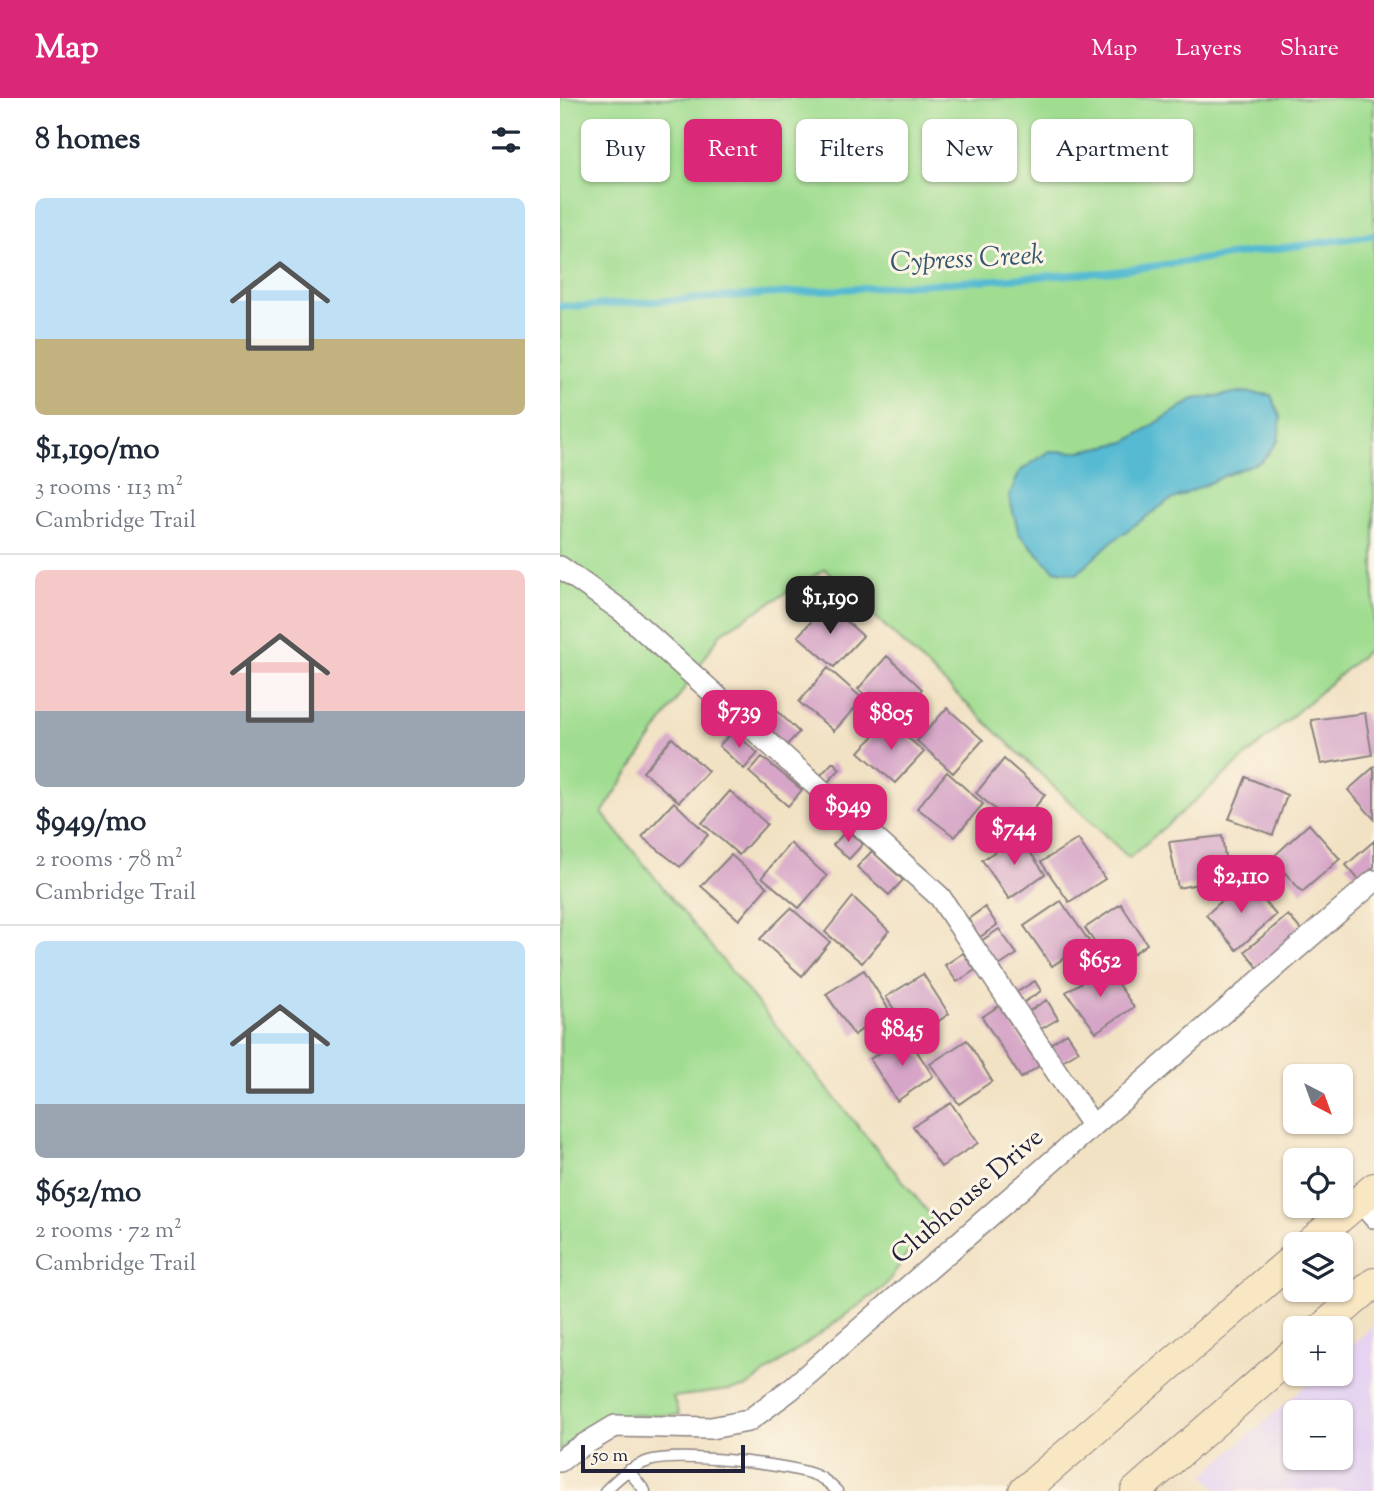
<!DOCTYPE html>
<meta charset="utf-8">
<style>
:root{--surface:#fff;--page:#f6f6f7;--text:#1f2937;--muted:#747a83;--line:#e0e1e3;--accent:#db2777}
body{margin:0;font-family:"Sorts Mill Goudy",serif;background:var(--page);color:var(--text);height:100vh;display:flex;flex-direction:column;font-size:26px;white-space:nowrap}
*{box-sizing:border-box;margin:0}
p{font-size:23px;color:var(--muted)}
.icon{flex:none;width:38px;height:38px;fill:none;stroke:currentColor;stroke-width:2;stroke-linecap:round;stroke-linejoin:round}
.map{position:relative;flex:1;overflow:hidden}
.drawer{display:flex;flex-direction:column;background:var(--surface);width:560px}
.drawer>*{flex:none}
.top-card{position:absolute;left:21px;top:21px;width:665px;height:63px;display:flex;gap:14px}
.needle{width:46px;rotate:139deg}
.fabs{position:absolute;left:723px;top:966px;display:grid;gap:14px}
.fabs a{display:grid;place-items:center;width:70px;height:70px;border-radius:10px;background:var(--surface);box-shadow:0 2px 5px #0004;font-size:35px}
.scale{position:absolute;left:21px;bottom:18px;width:164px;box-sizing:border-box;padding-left:7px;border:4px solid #22223b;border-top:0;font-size:19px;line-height:24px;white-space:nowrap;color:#22223b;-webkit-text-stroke:5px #fcf5e5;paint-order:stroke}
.price{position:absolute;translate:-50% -60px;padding:0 16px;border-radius:14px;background:var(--accent);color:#fff;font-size:23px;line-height:46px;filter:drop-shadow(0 2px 4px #0008)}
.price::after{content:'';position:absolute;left:50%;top:42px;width:21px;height:16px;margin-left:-10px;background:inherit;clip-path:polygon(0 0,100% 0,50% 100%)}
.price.current{background:#222;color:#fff}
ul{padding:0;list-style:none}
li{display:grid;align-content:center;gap:14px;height:371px;padding:0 35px}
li+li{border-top:2px solid var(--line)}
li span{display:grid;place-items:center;height:217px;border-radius:10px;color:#555}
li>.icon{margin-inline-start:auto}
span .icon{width:126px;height:126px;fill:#fffc;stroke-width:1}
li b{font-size:30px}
h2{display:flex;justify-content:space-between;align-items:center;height:84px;padding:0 35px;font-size:30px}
.chip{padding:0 24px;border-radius:10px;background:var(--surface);box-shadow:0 2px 5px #0004;font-size:24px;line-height:63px}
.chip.current{background:var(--accent);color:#fff}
header{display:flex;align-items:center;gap:42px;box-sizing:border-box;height:98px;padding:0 35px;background:var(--accent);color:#fff}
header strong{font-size:33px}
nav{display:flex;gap:38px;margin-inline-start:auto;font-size:24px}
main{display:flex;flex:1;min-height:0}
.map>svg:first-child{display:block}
.built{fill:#e5d3f1;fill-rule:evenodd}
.green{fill:#a0dd91;stroke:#618066;stroke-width:2}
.water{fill:#54bad2;stroke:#3b6e86;stroke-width:2}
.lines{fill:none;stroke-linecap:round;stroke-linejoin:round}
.stream{stroke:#54bad2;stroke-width:7}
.building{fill:#d6a5c7}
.lane-casing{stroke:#8a8280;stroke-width:13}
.street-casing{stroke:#8a8280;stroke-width:24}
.secondary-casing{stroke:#8a8280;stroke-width:32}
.lane{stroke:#fff;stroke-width:10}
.street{stroke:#fff;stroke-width:21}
.secondary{stroke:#f9e7c3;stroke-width:30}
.labels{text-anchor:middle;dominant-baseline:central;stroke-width:6;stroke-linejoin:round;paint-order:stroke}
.street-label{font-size:26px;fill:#22223b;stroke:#fcf5e5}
.water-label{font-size:28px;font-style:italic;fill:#345770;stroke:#fcf5e5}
</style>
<header>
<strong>Map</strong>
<nav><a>Map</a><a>Layers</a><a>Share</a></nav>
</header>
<main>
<section class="drawer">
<h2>8 homes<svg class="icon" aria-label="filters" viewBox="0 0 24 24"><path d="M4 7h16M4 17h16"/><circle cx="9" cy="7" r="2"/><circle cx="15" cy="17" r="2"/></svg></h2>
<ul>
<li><span style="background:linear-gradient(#bfe0f5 65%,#c2b280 0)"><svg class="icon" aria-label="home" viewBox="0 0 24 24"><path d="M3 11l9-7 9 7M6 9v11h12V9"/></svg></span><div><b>$1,190/mo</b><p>3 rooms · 113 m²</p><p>Cambridge Trail</p></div></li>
<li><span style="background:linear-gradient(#f6c9c9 65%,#9aa5b1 0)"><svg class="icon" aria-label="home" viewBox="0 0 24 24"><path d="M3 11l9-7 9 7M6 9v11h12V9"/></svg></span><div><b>$949/mo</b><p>2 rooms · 78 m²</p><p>Cambridge Trail</p></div></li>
<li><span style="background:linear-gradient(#bfe0f5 75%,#9aa5b1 0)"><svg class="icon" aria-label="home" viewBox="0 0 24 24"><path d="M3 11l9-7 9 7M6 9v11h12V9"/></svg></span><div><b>$652/mo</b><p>2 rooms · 72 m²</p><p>Cambridge Trail</p></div></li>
</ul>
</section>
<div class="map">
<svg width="814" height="1393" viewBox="0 0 814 1393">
<rect width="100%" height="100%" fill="#fcf5e5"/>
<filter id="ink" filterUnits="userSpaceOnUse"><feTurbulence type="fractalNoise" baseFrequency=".0143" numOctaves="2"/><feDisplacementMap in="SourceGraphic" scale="14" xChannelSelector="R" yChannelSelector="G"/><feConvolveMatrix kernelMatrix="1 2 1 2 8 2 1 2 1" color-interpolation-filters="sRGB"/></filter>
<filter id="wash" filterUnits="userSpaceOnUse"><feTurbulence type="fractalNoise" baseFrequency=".00686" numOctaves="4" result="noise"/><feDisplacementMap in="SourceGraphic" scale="28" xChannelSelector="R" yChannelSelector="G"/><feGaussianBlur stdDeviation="1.57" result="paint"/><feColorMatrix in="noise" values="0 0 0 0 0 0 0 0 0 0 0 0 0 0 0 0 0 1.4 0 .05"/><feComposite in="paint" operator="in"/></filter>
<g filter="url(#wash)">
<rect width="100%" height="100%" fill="#f2e2c4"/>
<!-- built -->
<path class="built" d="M814,1227v166h-155l-15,-16 115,-101h21l1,-19zM735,1314h45v46h-45z"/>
<!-- green -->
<path class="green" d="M0,0h814v547l-245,213 -304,-289 -104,64 -119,180 331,405 -49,69 -139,101 -72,9 6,18h-51l-43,14 -25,22z"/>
<!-- water -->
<path class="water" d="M683,294l28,3 10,23 -3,23 -16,20 -29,11 -66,30 -57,41 -33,31 -23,-4 -35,-36 -10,-38 11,-25 30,-20 26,1 50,-10 68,-43z"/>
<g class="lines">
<!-- stream -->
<path class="stream" d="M0,208h23l528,-34 263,-37"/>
</g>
<g id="blocks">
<!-- building -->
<path class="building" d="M267,506l36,32 -29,31 -36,-31z
M327,558l35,33 -28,31 -36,-31z
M268,570l35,31 -29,32 -35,-29z
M209,605l30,29 -14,15 -30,-28z
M387,610l36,32 -30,33 -36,-32z
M805,615l7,42 -51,9 -10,-44z
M328,622l36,32 -29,31 -36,-31z
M173,633l25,22 -14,16 -25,-23z
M112,640l36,33 -29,31 -36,-30z
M202,659l40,33 -14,16 -39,-34z
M444,661l41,36 -28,33 -41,-35z
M273,664l7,7 -14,15 -7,-7z
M814,669v52l-26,-29z
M387,674l36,32 -28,33 -38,-29z
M686,679l41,18 -14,40 -44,-16z
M170,693l37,33 -28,31 -37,-32z
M114,704l34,33 -28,32 -38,-30z
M749,726l31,35 -38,33 -30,-34z
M287,732l16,14 -14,15 -16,-14z
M459,738l26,38 -36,25 -27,-39z
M662,738l6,42 -50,10 -9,-46z
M518,741l27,40 -36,23 -28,-40z
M814,743v26l-15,13 -13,-15z
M230,745l37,33 -28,32 -37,-31z
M312,753l31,29 -14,15 -32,-28z
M171,757l36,32 -28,33 -38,-34z
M686,781l30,36 -39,35 -31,-35z
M293,799l36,34 -27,32 -37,-31z
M501,803l28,40 -37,25 -28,-40z
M561,806l26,40 -35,25 -27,-41z
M425,809l12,18 -17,12 -12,-18z
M231,810l39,34 -28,34 -42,-37z
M728,817l14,16 -44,37 -13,-17z
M439,831l18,25 -18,12 -18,-25z
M403,855l12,17 -18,12 -12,-17z
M546,869l28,40 -38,25 -30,-40z
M304,872l25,40 -35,25 -28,-41z
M363,876l26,40 -36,24 -27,-41z
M475,883l6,10 -18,12 -6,-11z
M487,902l11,19 -17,10 -12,-18z
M439,908l40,60 -18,12 -39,-61z
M507,935l12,18 -18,11 -12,-17z
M347,938l26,40 -36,25 -27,-42z
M407,942l25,41 -33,23 -29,-40z
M391,1005l27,40 -37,24 -28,-41z"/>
</g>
</g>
<g filter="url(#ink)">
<use href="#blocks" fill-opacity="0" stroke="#8a8280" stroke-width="2"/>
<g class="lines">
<!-- lane casing -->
<g class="lane-casing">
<path id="lane" d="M68,1372l17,21
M45,1393c14,-14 25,-24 44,-30 28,-9 138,3 166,14 9,3 16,10 22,16"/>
</g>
<!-- street casing -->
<g class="street-casing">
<path id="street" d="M0,469l62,44 318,286 152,228
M800,1103l14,16
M0,1363l10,-8 45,-27 96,2 37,-7 43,-32 583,-508"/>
</g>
<!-- secondary casing -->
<g class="secondary-casing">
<path id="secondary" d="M749,1146l65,-56
M762,1230l52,-45
M464,1393l271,-234
M576,1393l159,-139"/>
</g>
<!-- lane -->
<use href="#lane" class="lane"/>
<!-- street -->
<use href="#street" class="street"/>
<!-- secondary -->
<use href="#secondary" class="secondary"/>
</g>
</g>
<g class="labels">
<!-- street labels -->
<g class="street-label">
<text transform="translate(408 1099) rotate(-41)">Clubhouse Drive</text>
</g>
<!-- water labels -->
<g class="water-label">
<text transform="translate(407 162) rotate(-3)">Cypress Creek</text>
</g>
</g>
</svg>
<div class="fabs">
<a><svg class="needle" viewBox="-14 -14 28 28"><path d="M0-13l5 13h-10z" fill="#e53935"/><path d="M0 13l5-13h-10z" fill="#747a83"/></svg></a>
<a><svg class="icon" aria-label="locate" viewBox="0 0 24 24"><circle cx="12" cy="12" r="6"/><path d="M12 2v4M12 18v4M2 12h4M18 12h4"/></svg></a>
<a><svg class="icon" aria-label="layers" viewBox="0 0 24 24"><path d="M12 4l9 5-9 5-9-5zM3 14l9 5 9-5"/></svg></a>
<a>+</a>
<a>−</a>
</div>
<div class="scale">50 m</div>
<b class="price current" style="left:270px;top:538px">$1,190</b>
<b class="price" style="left:179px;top:652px">$739</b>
<b class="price" style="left:331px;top:654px">$805</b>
<b class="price" style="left:288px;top:746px">$949</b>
<b class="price" style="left:454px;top:769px">$744</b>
<b class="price" style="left:681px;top:817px">$2,110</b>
<b class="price" style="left:540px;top:901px">$652</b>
<b class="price" style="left:342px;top:970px">$845</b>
<div class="top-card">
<a class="chip">Buy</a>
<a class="chip current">Rent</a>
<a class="chip">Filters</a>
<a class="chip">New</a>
<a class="chip">Apartment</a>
</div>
</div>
</main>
